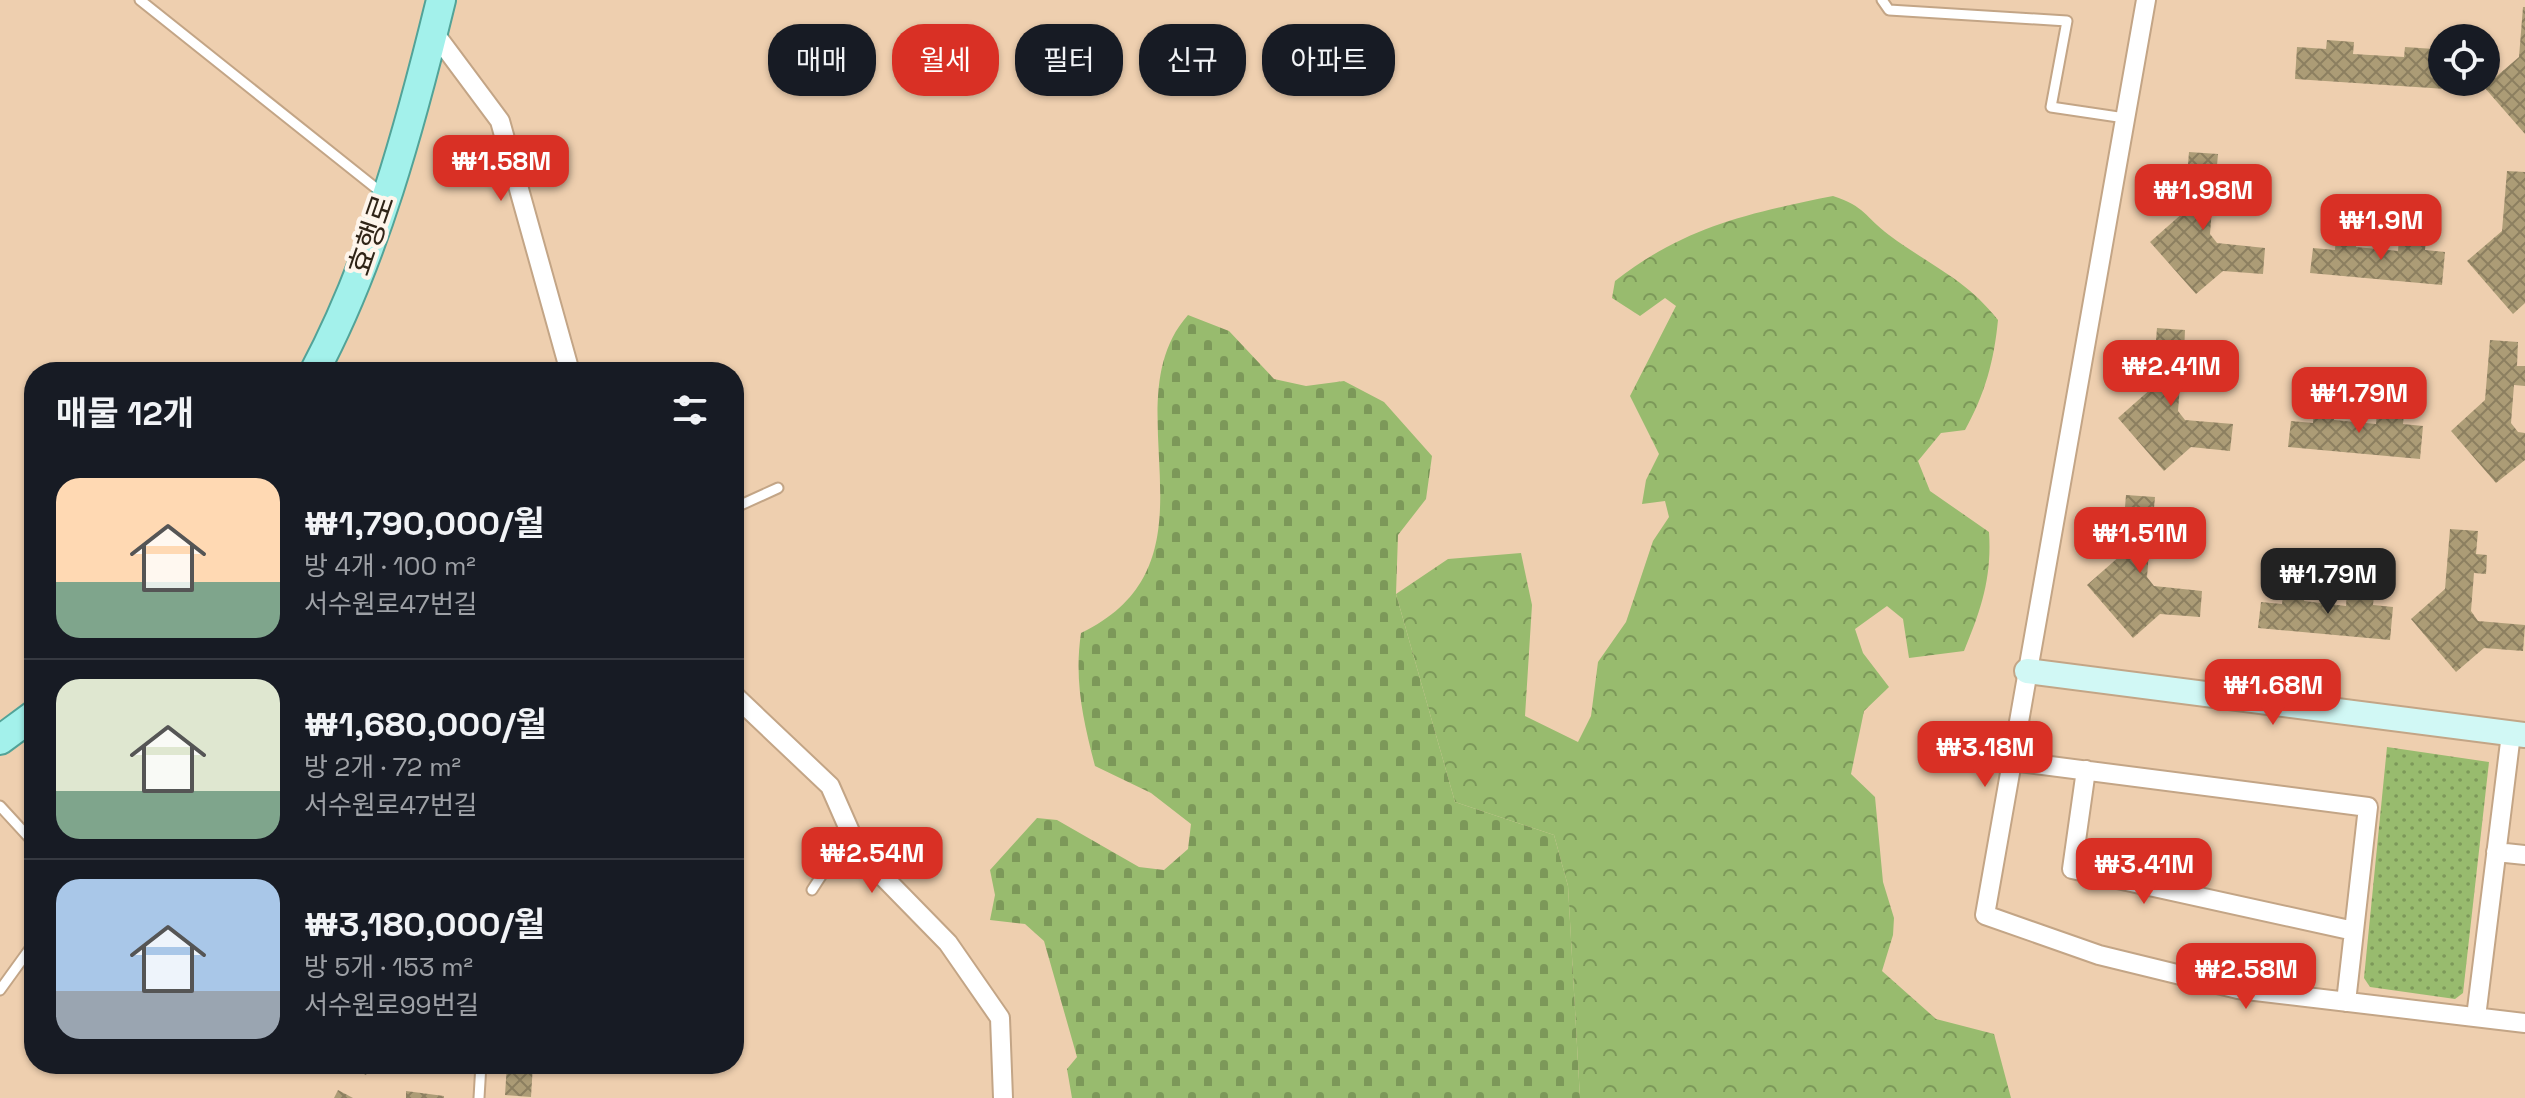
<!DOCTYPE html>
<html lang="ko">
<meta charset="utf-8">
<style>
:root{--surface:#171b24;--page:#242831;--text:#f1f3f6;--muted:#9ea1a6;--line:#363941;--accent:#d93025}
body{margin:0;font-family:"Space Grotesk","Noto Sans KR",sans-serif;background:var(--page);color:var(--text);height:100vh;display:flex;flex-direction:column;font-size:30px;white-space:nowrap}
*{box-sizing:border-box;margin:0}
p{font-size:26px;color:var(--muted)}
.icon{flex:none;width:44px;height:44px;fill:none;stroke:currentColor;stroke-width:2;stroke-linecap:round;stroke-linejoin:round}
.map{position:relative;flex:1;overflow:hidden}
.sheet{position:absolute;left:24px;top:362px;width:720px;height:712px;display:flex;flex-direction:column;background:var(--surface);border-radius:32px;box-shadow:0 2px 6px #0004}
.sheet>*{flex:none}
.guide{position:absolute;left:768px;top:24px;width:760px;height:72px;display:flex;gap:16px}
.tools{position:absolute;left:2428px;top:24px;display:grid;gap:16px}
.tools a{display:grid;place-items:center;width:72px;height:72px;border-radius:50%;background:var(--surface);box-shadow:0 2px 6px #0004;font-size:40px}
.price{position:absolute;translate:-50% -68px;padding:0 18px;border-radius:16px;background:var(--accent);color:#fff;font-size:26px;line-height:52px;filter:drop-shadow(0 2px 4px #0008)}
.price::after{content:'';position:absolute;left:50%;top:48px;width:24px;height:18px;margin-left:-12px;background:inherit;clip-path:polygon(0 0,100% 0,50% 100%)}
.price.on{background:#222;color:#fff}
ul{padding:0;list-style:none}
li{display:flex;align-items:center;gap:24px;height:200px;padding:0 32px}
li+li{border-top:2px solid var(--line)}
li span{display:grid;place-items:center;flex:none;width:224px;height:160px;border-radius:24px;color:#555}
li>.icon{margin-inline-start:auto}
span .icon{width:96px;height:96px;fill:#fffc;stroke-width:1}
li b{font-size:34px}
h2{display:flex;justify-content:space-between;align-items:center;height:96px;padding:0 32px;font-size:34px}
.chip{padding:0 28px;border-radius:32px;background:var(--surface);box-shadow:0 2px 6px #0004;font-size:28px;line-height:72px}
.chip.on{background:var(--accent);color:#fff}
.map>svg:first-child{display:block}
.forest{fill:url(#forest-crowns)}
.cemetery{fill:url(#cemetery-stones)}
.park{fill:url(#park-dots)}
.building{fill:url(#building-cross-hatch)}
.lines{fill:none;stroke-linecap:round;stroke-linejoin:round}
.lane-casing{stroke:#c3a586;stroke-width:13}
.street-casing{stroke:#c3a586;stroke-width:22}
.secondary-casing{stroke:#c3a586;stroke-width:28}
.primary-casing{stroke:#52a398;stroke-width:32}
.lane{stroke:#fff;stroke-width:9}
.street{stroke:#fff;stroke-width:18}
.secondary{stroke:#d1f8f5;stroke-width:24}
.primary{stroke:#a3f1eb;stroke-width:28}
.labels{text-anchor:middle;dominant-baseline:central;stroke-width:8;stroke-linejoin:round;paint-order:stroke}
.street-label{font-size:30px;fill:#2f2417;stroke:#fef5eb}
</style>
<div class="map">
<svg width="2525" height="1098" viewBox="0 0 2525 1098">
<defs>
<pattern id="forest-crowns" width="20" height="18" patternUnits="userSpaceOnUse" patternTransform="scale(2)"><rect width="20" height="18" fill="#98bb6e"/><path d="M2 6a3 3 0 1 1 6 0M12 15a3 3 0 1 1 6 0" fill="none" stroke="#7c9859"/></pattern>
<pattern id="cemetery-stones" width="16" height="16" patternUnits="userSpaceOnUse" patternTransform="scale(2)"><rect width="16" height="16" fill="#98bb6e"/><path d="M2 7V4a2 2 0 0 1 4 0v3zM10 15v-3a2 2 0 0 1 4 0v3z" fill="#7c9859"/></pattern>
<pattern id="park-dots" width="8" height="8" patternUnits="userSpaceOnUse" patternTransform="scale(2)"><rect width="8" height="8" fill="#98bb6e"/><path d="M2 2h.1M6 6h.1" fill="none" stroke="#7c9859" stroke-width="1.8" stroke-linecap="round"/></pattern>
<pattern id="building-cross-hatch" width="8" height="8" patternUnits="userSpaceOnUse" patternTransform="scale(2)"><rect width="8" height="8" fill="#ac9c76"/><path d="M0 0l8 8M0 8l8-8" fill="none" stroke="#8c7f60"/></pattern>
</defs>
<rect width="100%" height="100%" fill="#eecfaf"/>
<!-- forest -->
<path class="forest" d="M1833,196c33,11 31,20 56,39 40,30 77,44 109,85 -4,41 -13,74 -33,110l-24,3 -23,28 12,30 59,41c3,46 -8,78 -25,119l-55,7 -6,-39 -16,-13 -32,23 8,24 26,34 -25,24 -13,63 24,23 8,85 11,36 -1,17 -11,36 54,48 58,15 17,64h-431l-12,-212 -14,-51 -99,-33 -59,-208 52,-35 73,-6 11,52 -7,111 53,26 13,-26 7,-54 28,-40 27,-81 16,-24 -4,-16 -23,3 4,-24 13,-26 -29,-58 46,-90 -11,-8 -25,18 -28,-18 3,-17c69,-54 133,-68 218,-85z"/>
<!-- cemetery -->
<path class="cemetery" d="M1188,315l41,16 45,48 32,7 38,-5 40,21 48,54 -6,43 -28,36 -2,59 59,208 99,33 14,51 12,212h-508l-5,-29 10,-12 -33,-116 -19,-17 -35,-4 5,-25 -5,-25 47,-52 20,2 82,47 25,3 24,-21 3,-25 -40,-31 -56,-27c-12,-46 -21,-86 -14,-133 148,-71 27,-228 107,-318z"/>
<!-- park -->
<path class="park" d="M2387,747l102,15 -26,231 -8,6 -85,-12 -6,-9z"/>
<!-- building -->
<path class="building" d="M2523,7h2v127l-41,-47 35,-30z
M2327,40l27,2 -1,12 51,3 1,-10 29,2 -1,14h9v19h20l-1,8 -166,-11 2,-32 29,2z
M2189,152l29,2 -2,23 11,1 -2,19 -12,-1 -3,38 7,9 48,5 -2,26 -40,-3 -27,23 -46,-52 34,-30z
M2507,171l18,1v131l-12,11 -46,-53 35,-30z
M2336,235l21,2 -1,10 42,4 1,-14 27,3 -1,10 20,2 -3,33 -132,-12 3,-25 22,2z
M2157,328l28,2 -1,24h10l-1,20 -12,-1 -3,38 7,9 48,4 -3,27 -39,-4 -27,24 -46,-53 34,-30z
M2490,340l28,2 -1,24h8v20l-11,-1 -3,38 7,9 7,1v27l-29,23 -45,-52 34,-31z
M2314,408l21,3 -1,9 42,4 1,-13 27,2 -1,11 20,2 -3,33 -132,-12 3,-26 22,2z
M2126,495l29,2 -2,23 11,1 -2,19 -12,-1 -3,38 7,9 48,5 -2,26 -40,-3 -27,24 -46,-53 34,-30z
M2450,529l28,2 -2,23 11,1 -1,19 -12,-1 -3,38 7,10 47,4 -2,26 -39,-3 -28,24 -45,-53 34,-30z
M2284,589l21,2 -1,10 42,5 1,-14 27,3 -1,10 20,2 -3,33 -132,-12 3,-26 21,2z
M344,1064h27l-5,11z
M507,1064h26l-2,33 -26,-2z
M338,1090l15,8h-19z
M406,1091l38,5v2h-38z"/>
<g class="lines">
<!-- lane casing -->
<g class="lane-casing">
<path id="lane" d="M140,0l242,193
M1882,0l7,10 178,11 -16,86 74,11
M734,508l44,-20
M0,806l34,37
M812,890l33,-51 -2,-7
M0,990l34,-47
M479,1098l2,-34"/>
</g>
<!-- street casing -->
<g class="street-casing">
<path id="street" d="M2146,0l-161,915 114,40 139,34 287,34
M433,31l67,90 70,251
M734,695l96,91 29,66 89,91 52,75 3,80
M2012,761l356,46 -22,195
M2086,770l-14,99 282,62
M2496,852l29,3
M2476,1017l35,-283"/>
</g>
<!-- secondary casing -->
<g class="secondary-casing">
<path id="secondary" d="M2027,671l498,64"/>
</g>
<!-- primary casing -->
<g class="primary-casing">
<path id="primary" d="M314,372c60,-112 97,-249 127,-372
M0,740l34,-25"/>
</g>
<!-- lane -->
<use href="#lane" class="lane"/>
<!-- street -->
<use href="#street" class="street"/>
<!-- secondary -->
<use href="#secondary" class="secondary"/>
<!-- primary -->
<use href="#primary" class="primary"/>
</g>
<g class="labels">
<!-- street labels -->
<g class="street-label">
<text transform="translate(371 235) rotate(-71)">효행로</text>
</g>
</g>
</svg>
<div class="tools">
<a><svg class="icon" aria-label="locate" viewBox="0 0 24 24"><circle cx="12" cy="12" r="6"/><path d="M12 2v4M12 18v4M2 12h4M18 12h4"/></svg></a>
</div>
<b class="price" style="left:501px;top:203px">₩1.58M</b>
<b class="price" style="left:2203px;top:232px">₩1.98M</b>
<b class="price" style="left:2381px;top:262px">₩1.9M</b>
<b class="price" style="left:2171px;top:408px">₩2.41M</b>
<b class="price" style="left:2359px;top:435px">₩1.79M</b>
<b class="price" style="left:2140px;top:575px">₩1.51M</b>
<b class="price on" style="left:2328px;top:616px">₩1.79M</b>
<b class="price" style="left:2273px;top:727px">₩1.68M</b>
<b class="price" style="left:1985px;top:789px">₩3.18M</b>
<b class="price" style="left:872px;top:895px">₩2.54M</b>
<b class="price" style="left:2144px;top:906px">₩3.41M</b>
<b class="price" style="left:2246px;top:1011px">₩2.58M</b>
<div class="guide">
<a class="chip">매매</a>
<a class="chip on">월세</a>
<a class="chip">필터</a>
<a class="chip">신규</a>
<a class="chip">아파트</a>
</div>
<section class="sheet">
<h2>매물 12개<svg class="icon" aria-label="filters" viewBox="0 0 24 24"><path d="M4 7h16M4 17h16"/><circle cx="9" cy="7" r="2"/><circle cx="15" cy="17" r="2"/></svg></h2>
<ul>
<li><span style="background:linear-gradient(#ffd9b3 65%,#7fa58c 0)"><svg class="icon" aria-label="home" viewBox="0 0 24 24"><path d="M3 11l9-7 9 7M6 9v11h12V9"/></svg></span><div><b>₩1,790,000/월</b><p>방 4개 · 100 m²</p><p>서수원로47번길</p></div></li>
<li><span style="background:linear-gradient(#dfe7d0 70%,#7fa58c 0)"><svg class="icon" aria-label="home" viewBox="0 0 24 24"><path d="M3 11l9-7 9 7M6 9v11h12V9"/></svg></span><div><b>₩1,680,000/월</b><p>방 2개 · 72 m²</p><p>서수원로47번길</p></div></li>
<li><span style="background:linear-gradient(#a9c7e8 70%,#9aa5b1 0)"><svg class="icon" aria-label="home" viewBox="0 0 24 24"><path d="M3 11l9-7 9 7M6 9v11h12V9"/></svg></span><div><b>₩3,180,000/월</b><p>방 5개 · 153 m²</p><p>서수원로99번길</p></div></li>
</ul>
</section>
</div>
